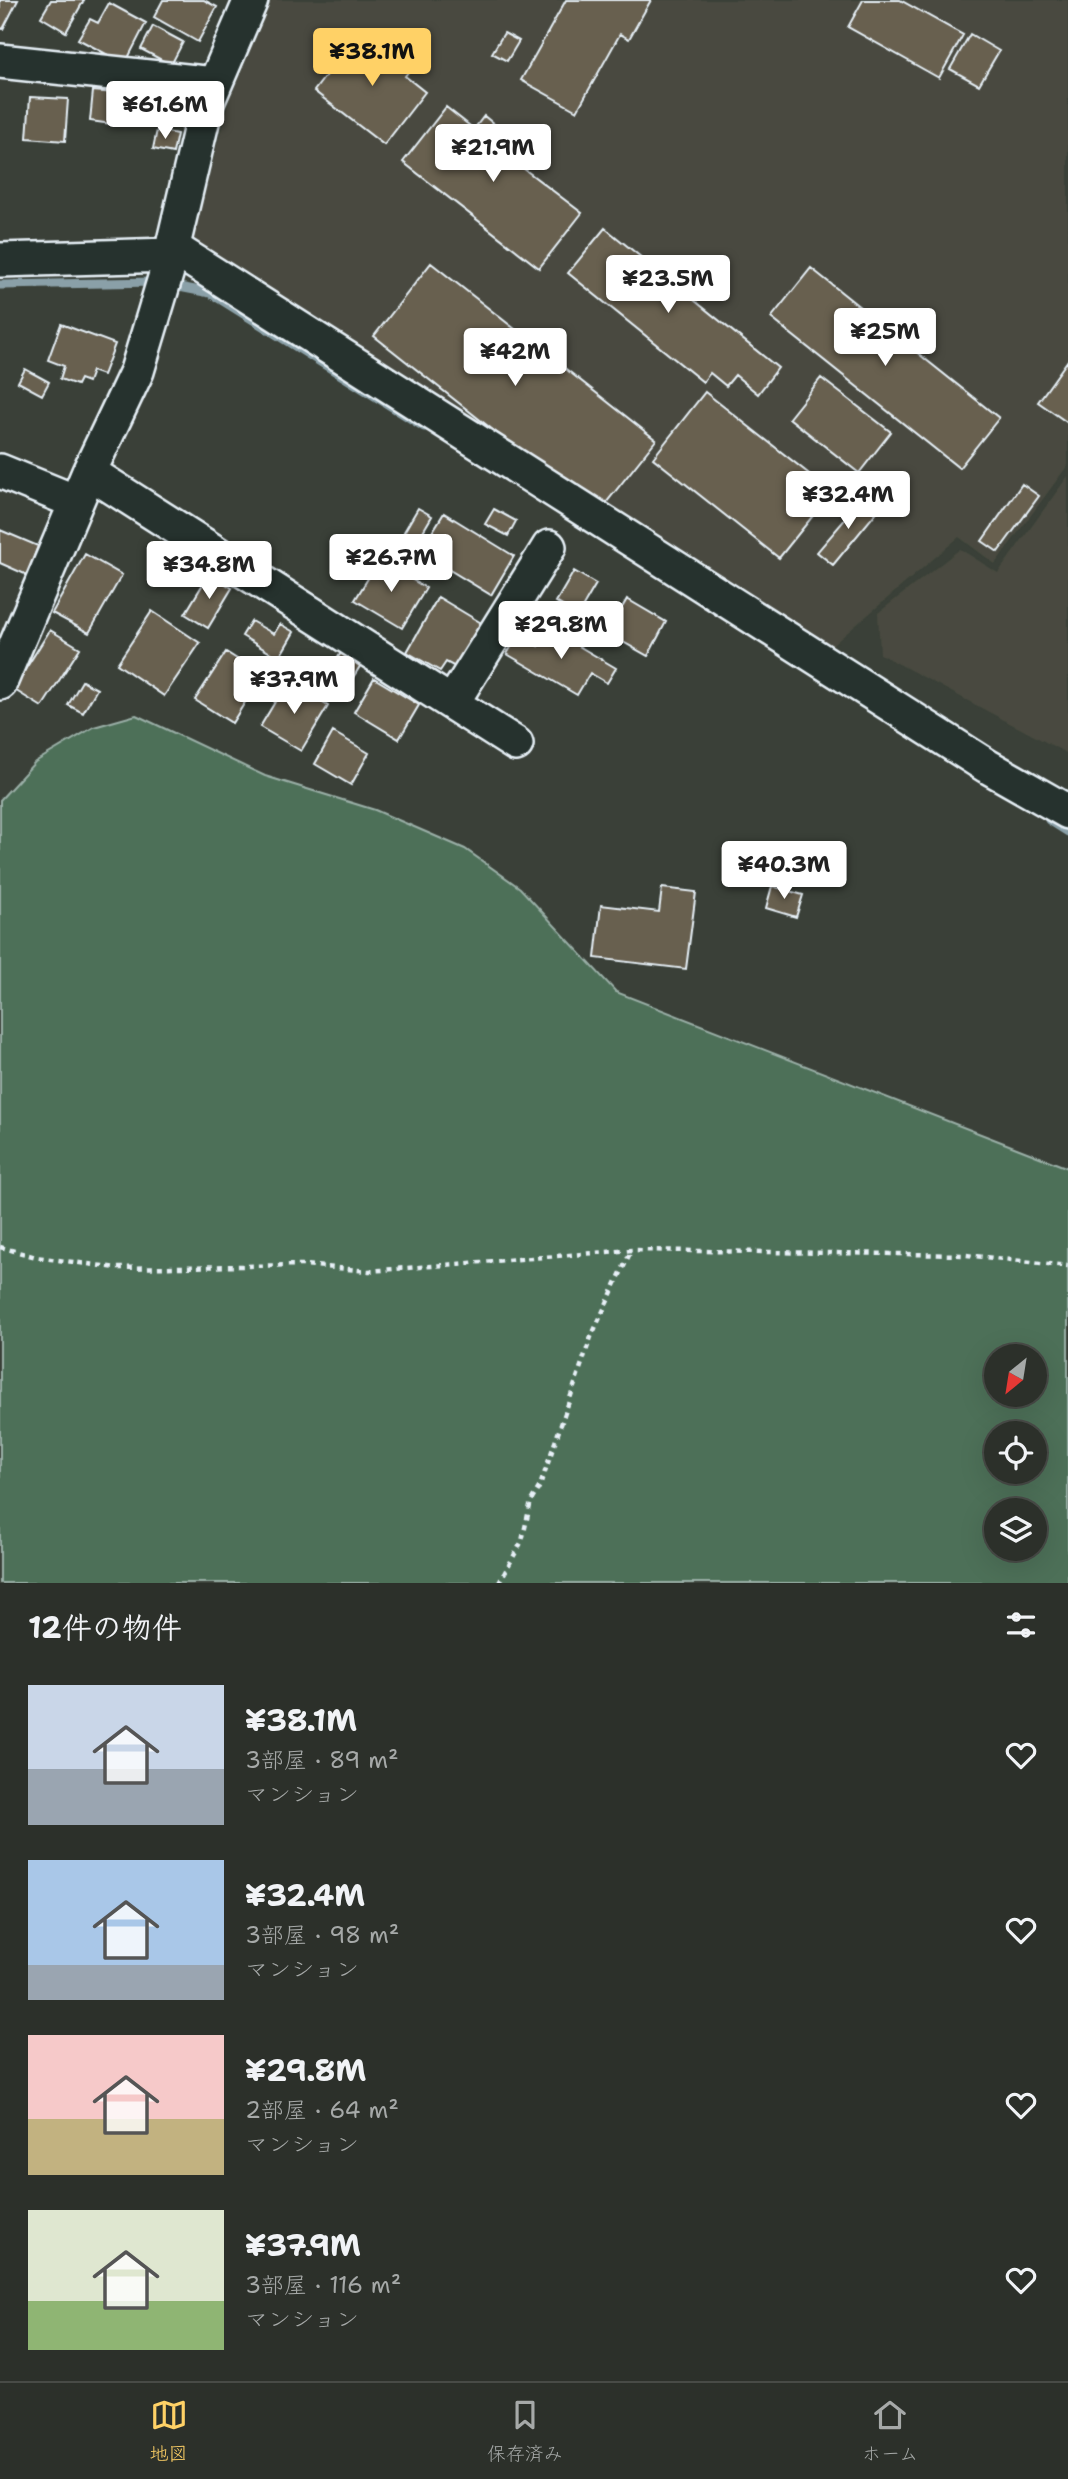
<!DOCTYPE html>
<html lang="ja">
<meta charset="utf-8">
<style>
:root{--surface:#2c302a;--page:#383c36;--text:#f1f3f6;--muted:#a6a9a8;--line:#484b47;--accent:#ffd166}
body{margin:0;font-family:"Shantell Sans","Klee One",sans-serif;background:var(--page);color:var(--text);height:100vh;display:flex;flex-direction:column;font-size:26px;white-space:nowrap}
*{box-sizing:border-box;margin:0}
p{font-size:23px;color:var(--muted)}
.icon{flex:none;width:38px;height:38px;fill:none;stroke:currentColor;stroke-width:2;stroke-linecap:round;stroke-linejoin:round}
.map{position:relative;height:1583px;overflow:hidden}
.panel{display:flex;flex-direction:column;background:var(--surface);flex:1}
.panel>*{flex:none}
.needle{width:46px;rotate:210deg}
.controls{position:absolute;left:984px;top:1344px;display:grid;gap:14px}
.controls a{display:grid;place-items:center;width:63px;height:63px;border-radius:50%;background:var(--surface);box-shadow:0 7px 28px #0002,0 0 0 2px var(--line);font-size:35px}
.price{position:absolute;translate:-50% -60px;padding:0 16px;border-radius:7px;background:#fff;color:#222;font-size:23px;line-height:46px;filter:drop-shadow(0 2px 4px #0008)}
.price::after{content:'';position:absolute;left:50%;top:42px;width:21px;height:16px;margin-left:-10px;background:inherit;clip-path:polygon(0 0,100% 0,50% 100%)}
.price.selected{background:var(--accent);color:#111}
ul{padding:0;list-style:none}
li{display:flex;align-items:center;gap:21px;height:175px;padding:0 28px}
li span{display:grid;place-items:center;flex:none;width:196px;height:140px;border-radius:0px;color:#555}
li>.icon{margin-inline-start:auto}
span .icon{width:84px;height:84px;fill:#fffc;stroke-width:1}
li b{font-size:30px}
h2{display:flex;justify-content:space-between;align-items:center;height:84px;padding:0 28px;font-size:30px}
.tab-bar{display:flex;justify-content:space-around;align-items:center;height:98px;border-top:2px solid var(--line);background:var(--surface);font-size:19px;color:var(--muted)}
.tab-bar a{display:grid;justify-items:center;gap:4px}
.tab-bar .selected{color:var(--accent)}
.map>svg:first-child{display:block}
.built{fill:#484a3f}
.green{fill:#4e6f59;stroke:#9bb0a8;stroke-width:2;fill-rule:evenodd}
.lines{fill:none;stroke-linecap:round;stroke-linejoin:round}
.stream{stroke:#8aa0a8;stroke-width:9}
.building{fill:#676050;stroke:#e8f1f8;stroke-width:2}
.minor-casing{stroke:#e8f1f8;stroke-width:38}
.path{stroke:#e8f1f8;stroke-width:4.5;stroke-dasharray:5 5;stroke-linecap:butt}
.minor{stroke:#26332d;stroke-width:33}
</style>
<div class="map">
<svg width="1068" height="1583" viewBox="0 0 1068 1583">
<rect width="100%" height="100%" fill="#3a4038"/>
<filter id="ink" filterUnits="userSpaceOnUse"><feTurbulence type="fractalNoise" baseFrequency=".0143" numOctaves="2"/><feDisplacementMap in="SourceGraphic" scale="14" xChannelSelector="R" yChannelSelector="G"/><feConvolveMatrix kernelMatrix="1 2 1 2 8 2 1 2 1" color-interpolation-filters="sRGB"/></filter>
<g filter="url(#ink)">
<!-- built -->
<path class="built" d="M271,0h797v465l-73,99 -36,-27 -145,124 -628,-398 43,-163z
M1068,476v278l-188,-100 -2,-41 82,-64 38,24z"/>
<!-- green -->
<path class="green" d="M136,715l129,61 110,34 90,39 55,39 96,104 452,176v415h-1068v-783l35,-38 59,-35zM996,1356h38v39h-38zM996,1433h38v39h-38zM996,1510h38v39h-38z"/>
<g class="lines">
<!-- stream -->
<path class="stream" d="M0,285l156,-3
M169,285l41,8 214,134
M1049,820l19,12"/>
</g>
<!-- building -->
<path class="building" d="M0,0h18l-15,29 -3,-1z
M51,0h33l-18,32 -25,-15z
M163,0h41l13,7 -19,35 -44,-25z
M566,0h85l-22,39 -9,-5 -43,77 -56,-31z
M863,0h37l63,35 -24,43 -91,-51z
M109,3l37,20 -21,41 -47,-25 12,-20 8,4z
M153,26l30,16 -12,23 -30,-16z
M504,33l15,8 -12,20 -15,-8z
M970,34l29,17 -20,34 -29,-16z
M356,36l22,17 9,-12 28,22 -10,13 20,16 -41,53 -70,-54z
M93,91l22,2 -3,31 -22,-3z
M30,97l38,2 -3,42 -38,-3z
M446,107l28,22 10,-13 41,33 -10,13 67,51 -43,55 -136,-106z
M157,130l20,4 -4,19 -20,-4z
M605,228l173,140 -20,26 -23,-19 -9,11 -16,-13 -7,9 -135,-109z
M431,263l225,177 -58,73 -224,-177z
M811,268l188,150 -40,50 -188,-150z
M61,324l54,20 -12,31 -11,-4 -4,11 -8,-3 -3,6 -17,-6 4,-13 -16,-6z
M1068,360v63l-30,-21z
M25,369l24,13 -7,13 -24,-13z
M821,378l70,54 -32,41 -70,-55z
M705,392l127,100 -53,66 -126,-100z
M1022,484l17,12 -41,56 -16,-11z
M865,496l15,12 -47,57 -16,-13z
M418,508l14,8 -14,24 -14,-8z
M494,509l22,12 -8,15 -23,-12z
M444,513l70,43 -23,39 -71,-43z
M0,530l38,16 -11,29 -27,-12z
M85,554l37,21 -33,58 -37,-20z
M379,560l47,28 -24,40 -47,-28z
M574,571l22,13 -18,31 -22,-13z
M209,574l23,14 -24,40 -23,-14z
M438,597l45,27 -26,44 -11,-6 -6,9 -33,-19z
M627,599l39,23 -18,34 -39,-22 5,-7 -13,-8 6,-12 12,6z
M152,611l48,32 -36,53 -47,-32z
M251,621l23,13 6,-10 14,8 -15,26 -37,-22z
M548,628l68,40 -9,15 -17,-10 -13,22 -70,-41 12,-20 19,12z
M50,630l30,18 -38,59 -29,-18z
M342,651l20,12 -16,26 -20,-12z
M226,652l36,23 -30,48 -37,-23z
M374,678l45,27 -20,34 -45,-27z
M82,681l15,8 -14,24 -15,-8z
M287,682l41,24 -27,45 -41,-24z
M333,732l36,21 -18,32 -36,-21z
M772,886l31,9 -7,22 -30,-9z
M662,888l34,4 -10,77 -91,-11 6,-53 58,7z"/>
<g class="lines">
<!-- minor casing -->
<g class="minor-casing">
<path id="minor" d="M0,61l214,23
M173,248l814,518 81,46
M0,260l171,-5
M0,471l76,31
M89,472l427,272
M0,683l89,-211 48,-101 30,-100 39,-166 45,-105
M452,703l97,-156"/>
</g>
<!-- path -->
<path class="path" d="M0,1247l36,10 81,11 187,-3 65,6 263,-21 334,5 102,11
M499,1583l23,-42 9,-40 9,-15 51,-149 40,-86"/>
<!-- minor -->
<use href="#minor" class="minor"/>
</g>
</g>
</svg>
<div class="controls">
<a><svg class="needle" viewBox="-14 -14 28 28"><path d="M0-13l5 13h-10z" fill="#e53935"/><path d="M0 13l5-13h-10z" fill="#a6a9a8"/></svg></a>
<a><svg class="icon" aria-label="locate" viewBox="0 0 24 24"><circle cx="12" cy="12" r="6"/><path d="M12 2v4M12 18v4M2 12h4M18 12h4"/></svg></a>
<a><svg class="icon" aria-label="layers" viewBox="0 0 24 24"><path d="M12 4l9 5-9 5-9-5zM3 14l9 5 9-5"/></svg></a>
</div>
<b class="price selected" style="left:372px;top:88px">¥38.1M</b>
<b class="price" style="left:165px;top:141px">¥61.6M</b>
<b class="price" style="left:493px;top:184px">¥21.9M</b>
<b class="price" style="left:668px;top:315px">¥23.5M</b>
<b class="price" style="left:885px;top:368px">¥25M</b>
<b class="price" style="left:515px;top:388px">¥42M</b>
<b class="price" style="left:848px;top:531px">¥32.4M</b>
<b class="price" style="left:391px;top:594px">¥26.7M</b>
<b class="price" style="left:209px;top:601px">¥34.8M</b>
<b class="price" style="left:561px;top:661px">¥29.8M</b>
<b class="price" style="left:294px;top:716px">¥37.9M</b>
<b class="price" style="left:784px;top:901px">¥40.3M</b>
</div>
<section class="panel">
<h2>12件の物件<svg class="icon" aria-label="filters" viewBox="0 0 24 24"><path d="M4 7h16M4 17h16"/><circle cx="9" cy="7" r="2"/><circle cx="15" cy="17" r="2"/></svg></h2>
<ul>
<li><span style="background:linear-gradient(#c9d6e8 60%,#9aa5b1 0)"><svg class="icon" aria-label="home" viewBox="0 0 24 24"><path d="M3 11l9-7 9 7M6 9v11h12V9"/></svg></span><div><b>¥38.1M</b><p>3部屋 · 89 m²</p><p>マンション</p></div><svg class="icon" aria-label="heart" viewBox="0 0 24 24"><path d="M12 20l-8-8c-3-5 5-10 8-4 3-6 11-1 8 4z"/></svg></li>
<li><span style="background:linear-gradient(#a9c7e8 75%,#9aa5b1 0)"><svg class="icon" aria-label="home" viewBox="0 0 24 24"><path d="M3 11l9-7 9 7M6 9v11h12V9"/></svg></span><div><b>¥32.4M</b><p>3部屋 · 98 m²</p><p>マンション</p></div><svg class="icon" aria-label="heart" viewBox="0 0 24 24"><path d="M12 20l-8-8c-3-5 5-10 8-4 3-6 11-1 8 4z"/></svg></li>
<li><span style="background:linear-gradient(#f6c9c9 60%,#c2b280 0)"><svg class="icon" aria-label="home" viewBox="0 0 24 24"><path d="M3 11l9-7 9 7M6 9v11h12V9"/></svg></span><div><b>¥29.8M</b><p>2部屋 · 64 m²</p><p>マンション</p></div><svg class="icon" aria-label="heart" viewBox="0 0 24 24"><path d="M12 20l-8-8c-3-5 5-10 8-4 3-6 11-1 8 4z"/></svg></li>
<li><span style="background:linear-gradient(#dfe7d0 65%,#8fb573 0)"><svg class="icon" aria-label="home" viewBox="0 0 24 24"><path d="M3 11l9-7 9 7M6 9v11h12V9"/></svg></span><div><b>¥37.9M</b><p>3部屋 · 116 m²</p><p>マンション</p></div><svg class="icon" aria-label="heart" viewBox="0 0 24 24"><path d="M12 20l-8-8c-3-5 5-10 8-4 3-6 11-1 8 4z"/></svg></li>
</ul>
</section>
<nav class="tab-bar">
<a class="selected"><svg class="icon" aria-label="map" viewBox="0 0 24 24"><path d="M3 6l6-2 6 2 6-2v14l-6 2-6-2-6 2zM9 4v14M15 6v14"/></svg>地図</a>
<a><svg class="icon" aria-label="saved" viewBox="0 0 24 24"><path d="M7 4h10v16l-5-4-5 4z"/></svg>保存済み</a>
<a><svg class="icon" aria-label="home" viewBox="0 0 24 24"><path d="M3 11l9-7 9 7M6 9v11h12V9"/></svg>ホーム</a>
</nav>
